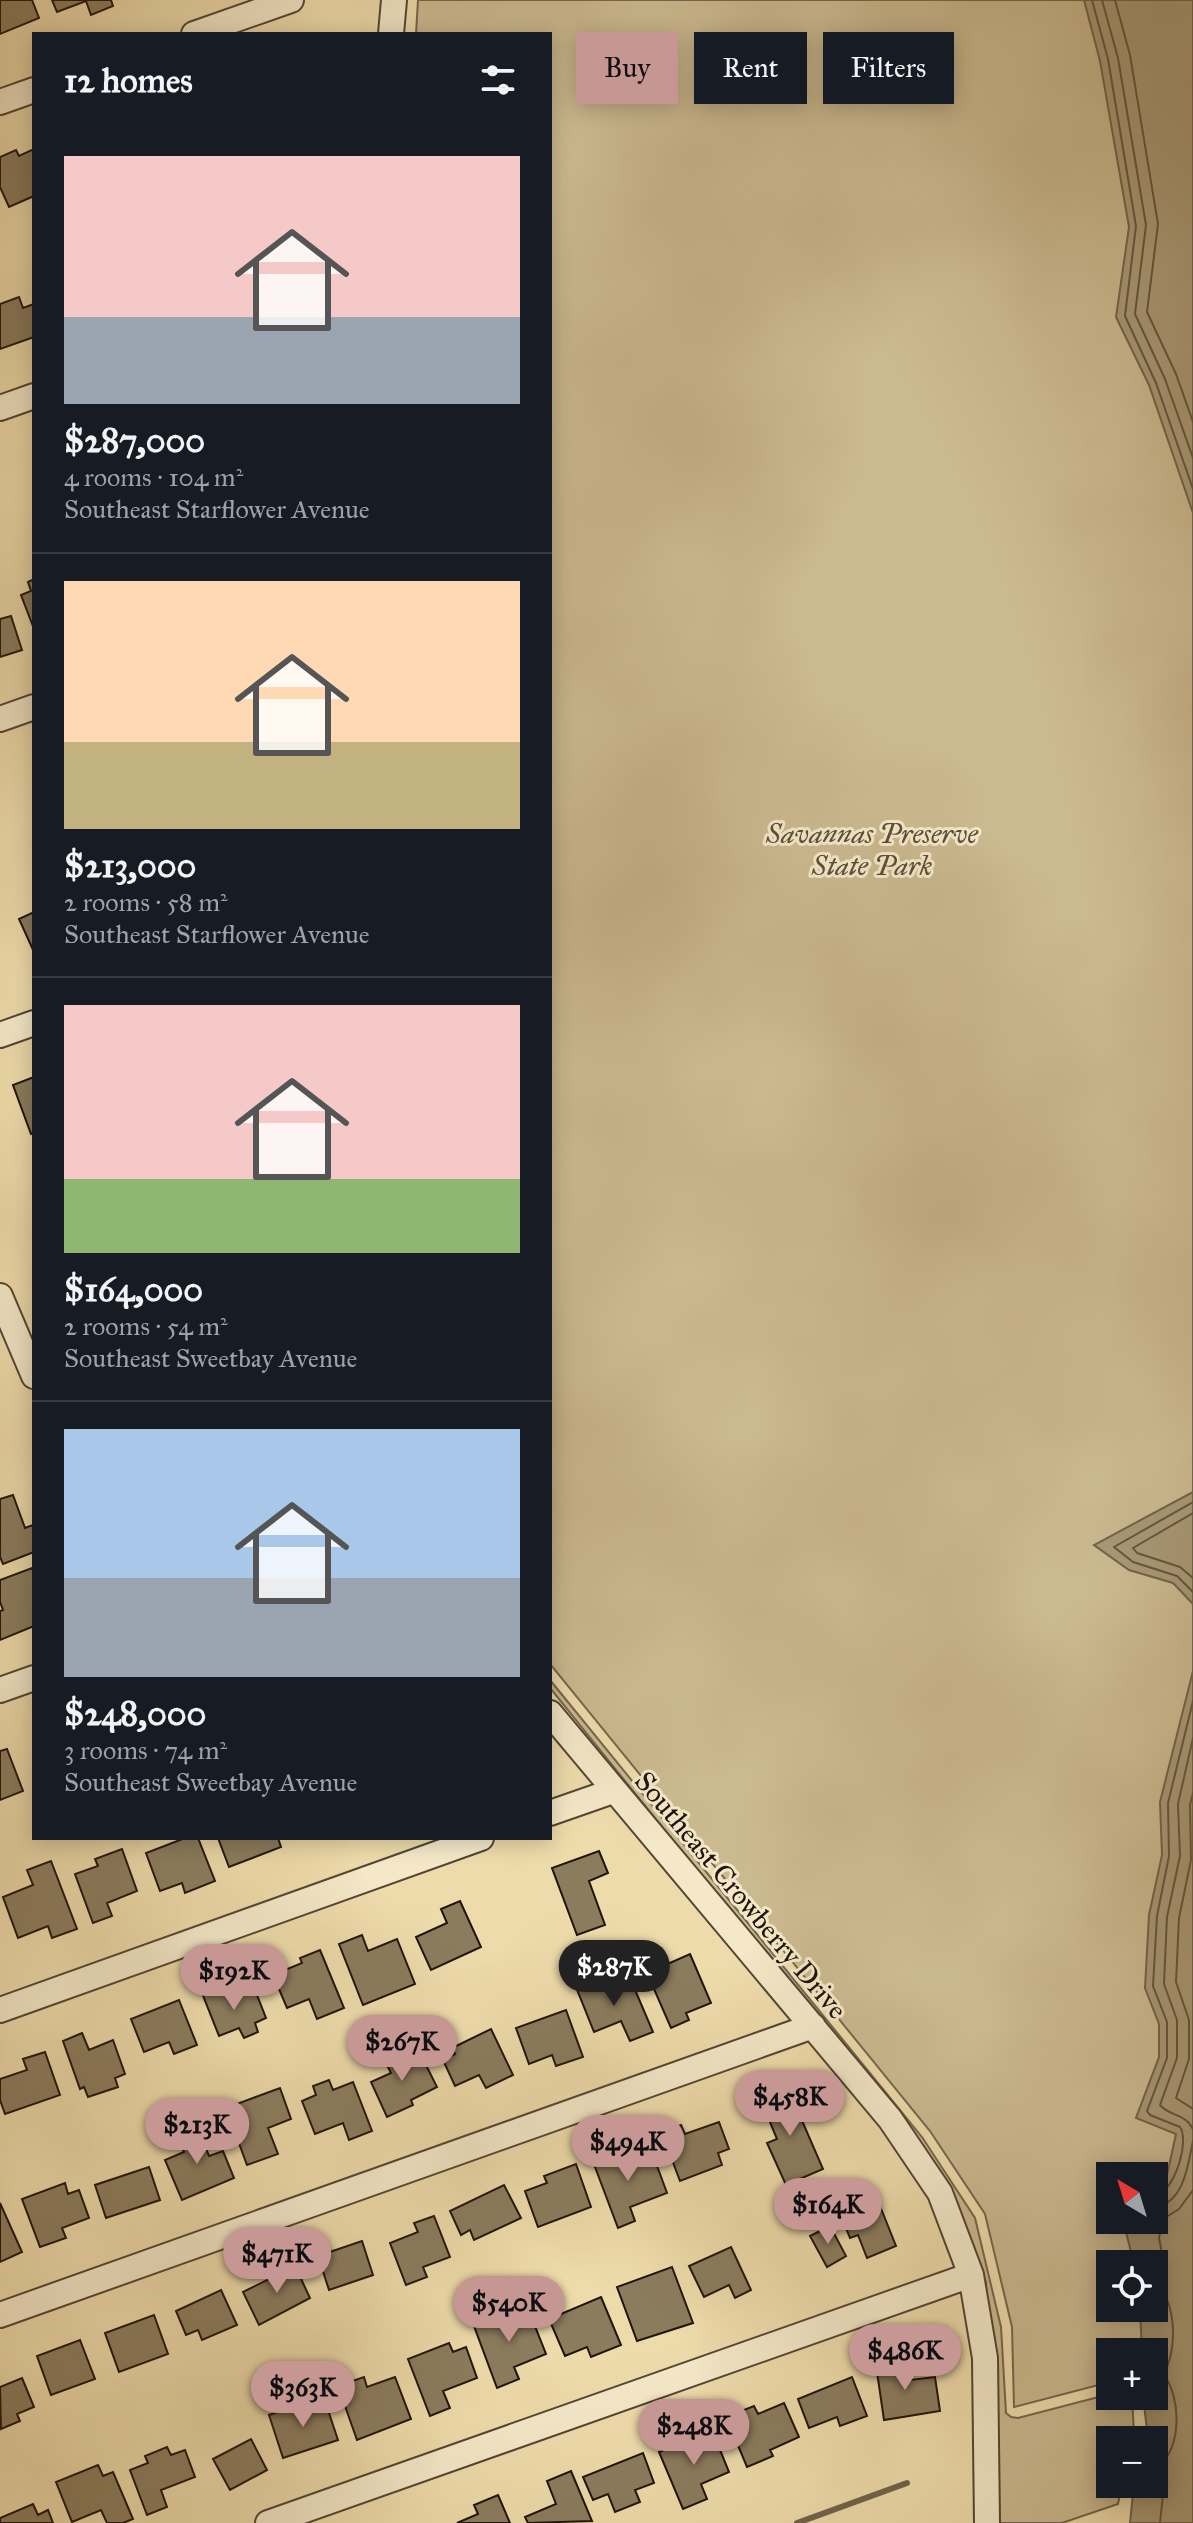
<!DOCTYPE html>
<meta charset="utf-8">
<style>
:root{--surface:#171b24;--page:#242831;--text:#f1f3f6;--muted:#9ea1a6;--line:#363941;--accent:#c59692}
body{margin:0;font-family:"IM FELL Great Primer",serif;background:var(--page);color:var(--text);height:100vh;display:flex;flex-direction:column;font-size:30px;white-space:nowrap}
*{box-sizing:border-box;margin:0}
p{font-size:26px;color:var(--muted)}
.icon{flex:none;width:44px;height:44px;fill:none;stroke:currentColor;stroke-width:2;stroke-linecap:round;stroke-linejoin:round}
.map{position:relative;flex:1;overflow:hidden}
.drawer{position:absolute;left:32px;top:32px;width:520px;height:1808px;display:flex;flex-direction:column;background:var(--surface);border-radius:0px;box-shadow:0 4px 20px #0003}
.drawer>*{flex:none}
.hud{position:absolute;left:576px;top:32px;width:496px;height:72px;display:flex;gap:16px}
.needle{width:52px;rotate:322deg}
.tools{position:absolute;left:1096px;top:2162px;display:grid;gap:16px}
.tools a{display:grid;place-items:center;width:72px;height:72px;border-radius:0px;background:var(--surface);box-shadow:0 4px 20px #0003;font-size:40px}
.price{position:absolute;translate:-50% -68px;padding:0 18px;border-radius:28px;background:var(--accent);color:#111;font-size:26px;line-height:52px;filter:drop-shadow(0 2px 4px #0008)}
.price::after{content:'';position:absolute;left:50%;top:48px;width:24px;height:18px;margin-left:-12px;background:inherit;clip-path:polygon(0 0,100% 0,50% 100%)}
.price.selected{background:#222;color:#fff}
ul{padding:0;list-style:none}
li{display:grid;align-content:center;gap:16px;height:424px;padding:0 32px}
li+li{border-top:2px solid var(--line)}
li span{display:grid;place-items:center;height:248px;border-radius:0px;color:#555}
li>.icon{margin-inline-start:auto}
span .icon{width:144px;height:144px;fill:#fffc;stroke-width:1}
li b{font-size:34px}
h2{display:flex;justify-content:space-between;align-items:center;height:96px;padding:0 32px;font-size:34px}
.pill{padding:0 28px;border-radius:0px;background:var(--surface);box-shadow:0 4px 20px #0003;font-size:28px;line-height:72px}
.pill.selected{background:var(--accent);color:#111}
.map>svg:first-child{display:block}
.green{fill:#cbb990;stroke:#75674e;stroke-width:2;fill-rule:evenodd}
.water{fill:#a89875;stroke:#71644b;stroke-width:2}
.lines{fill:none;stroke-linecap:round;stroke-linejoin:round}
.shore{stroke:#645640;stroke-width:2}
.stream{stroke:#71644b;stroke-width:6}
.building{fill:#8b7c5e;stroke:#1f150b;stroke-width:2}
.minor-casing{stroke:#534633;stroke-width:28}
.minor{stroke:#f4e8c8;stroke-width:24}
.labels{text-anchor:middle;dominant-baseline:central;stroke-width:6;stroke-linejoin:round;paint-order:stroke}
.park-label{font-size:28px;font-style:italic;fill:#5b4e3a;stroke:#f4e8c8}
.street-label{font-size:28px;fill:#1f150b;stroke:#f4e8c8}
</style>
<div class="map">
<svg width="1193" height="2523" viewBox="0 0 1193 2523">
<rect width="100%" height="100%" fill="#eedbab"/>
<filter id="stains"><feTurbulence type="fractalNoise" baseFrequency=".0025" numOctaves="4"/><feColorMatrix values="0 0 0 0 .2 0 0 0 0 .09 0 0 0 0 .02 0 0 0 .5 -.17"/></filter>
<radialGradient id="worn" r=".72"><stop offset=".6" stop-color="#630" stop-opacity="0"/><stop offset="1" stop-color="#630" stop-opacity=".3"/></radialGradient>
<!-- green -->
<path class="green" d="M418,0h775v2361l-39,-9h-44v30l-96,25 -2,-80 -27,-113 -55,-83 -380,-467v-1630h-134zM1110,2176h44v44h-44zM1110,2264h44v44h-44z
M550,1680l372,457 53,81 26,109 5,86 5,4 7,1 92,-24 22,2 2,38 -8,6h-16v44h12l-4,20 -56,19h-64l-12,-241 -3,-7 -165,-262h-3l-73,-87 -192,-238z"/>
<!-- water -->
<path class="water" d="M1084,0h109v513l-44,-128 -33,-68 13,-90 -29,-166z
M1193,1492v112l-20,-21 -44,-13 -35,-25z
M1193,1671v852h-63l4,-39h20v-44h-10l3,-10 -4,-34h11v-44h-12l-2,-44h14v-44h-20l-8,-32 8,-12h20v-27l13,-18 9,-41 -40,-16 23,-61v-33l-14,-36 4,-73 13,-60 -2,-53z"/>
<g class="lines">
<!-- shore -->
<path class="shore" d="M1092,0l16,59 28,167 -11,90 31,67 37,106
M1102,0l16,58 28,167 -11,89 30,65 28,79
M1115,0l15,55 28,169 -11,88 29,62 17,48
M1193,1502l-79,45 19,15 44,14 16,16
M1193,1513l-60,35 4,5 43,14 13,11
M1193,1738l-15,66 2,52 -13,61 -3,67 13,36v38l-17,47c9,11 26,9 33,24
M1193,1793l-3,12 1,55 -12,58 -3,64 13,38v39l-13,39 17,11
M1154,2196c20,-2 36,-55 26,-69l-30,-12 -3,-4 20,-53v-36l-14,-36 4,-70 12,-60 -1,-53 25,-102
M1154,2207c30,-3 34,-42 39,-66
M1160,2523l4,-38 -5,-18c23,-23 22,-66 5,-93 13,-26 13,-68 -7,-91l7,-19 -5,-26 4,-19 16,-10 14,-19"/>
<!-- stream -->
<path class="stream" d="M797,2523l110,-40"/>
</g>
<!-- building -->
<path class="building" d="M0,0h32l7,18 -39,16z
M52,0h59l2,6 -22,9 -5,-14 -29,11z
M34,149v47l-25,11 -9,-20v-30l16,-7 3,6z
M19,297l4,11 11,-4v33l-34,12v-45z
M34,579v50l-13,-34 10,-4 -3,-9z
M11,616l11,34 -22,7v-38z
M34,912v40l-15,-33z
M34,1077v56l-3,1 -18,-49z
M13,1495l12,33 8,-3 1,3v24l-31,12 -3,-7v-58z
M32,1568l2,6v52l-34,14v-29l3,-1 -3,-8v-22z
M7,1749l16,42 -23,9v-49z
M185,1838h13l17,43 -30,12 -3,-10 -22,8 -14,-38z
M218,1838h60l3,9 -52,20z
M122,1849l15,42 -30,12 5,13 -19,7 -18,-49 23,-8 -3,-7z
M599,1851l9,22 -19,8 16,44 -28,10 -25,-67z
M51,1861l26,68 -25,9 -4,-12 -30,12 -15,-41 30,-12 -6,-15z
M460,1901l21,46 -50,23 -15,-33 31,-14 -6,-14z
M362,1935l6,16 29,-12 18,45 -52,21 -24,-61z
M320,1950l24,58 -27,11 -8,-20 -22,9 -14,-33 29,-12 -2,-5z
M690,1954l21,49 -25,10 3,7 -18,8 -24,-55z
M606,1975l7,18 20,-8 20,47 -23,9 -9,-20 -27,11 -18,-45z
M223,1985l6,16 26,-11 11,28 -11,5 3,9 -14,6 -5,-10 -20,8 -17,-43z
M179,2000l18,45 -23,9 -5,-12 -25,10 -13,-33z
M566,2010l17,47 -27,9 -4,-11 -23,9 -13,-36z
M491,2029l22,46 -27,13 -7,-13 -24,11 -12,-26 12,-6 -3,-6z
M82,2033l7,17 24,-10 12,34 -10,4 3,9 -30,10 -4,-10 -4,2 -17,-48z
M405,2047l9,19 10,-5 13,26 -26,13 2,5 -26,12 -16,-35 20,-9 -8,-16z
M45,2052l15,43 -55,19 -5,-14v-21l27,-9 -4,-11z
M329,2080l4,10 20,-8 19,49 -23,9 -6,-17 -28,11 -13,-33 14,-6 -3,-9z
M787,2086l36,83 -37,16 -19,-42 10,-4 -17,-41z
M280,2088l11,31 -23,9 10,26 -31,11 -21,-57z
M719,2122l10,27 -11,4 4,12 -42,16 -18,-48 19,-8 4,9z
M197,2125l12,31 14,-5 11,27 -52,22 -17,-40 19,-8 -8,-18z
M621,2147l7,18 25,-10 14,38 -37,14 5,14 -17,7 -26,-69z
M576,2164l15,43 -53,20 -13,-36 22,-8 -3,-7z
M149,2167l11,33 -54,18 -11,-33z
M65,2183l3,11 11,-4 10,28 -27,10 4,10 -26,9 -18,-48z
M504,2185l17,33 -47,22 -4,-10 -9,5 -11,-24z
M874,2191l22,55 -29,12 -9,-23 -8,3 -8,-20 9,-3 -5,-13z
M0,2203l22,49 -22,10z
M434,2216l16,41 -27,10 4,10 -21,8 -16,-42 28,-11 -4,-9z
M830,2226l16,30 -19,11 -17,-31z
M362,2241l11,34 -44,15 -11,-34z
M731,2247l20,43 -16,8 -6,-13 -25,12 -15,-31z
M295,2266l15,32 -51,27 -16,-33z
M672,2267l21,56 -56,18 -20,-54z
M221,2290l16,35 -35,15 -4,-10 -12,5 -10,-24z
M601,2297l20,48 -30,12 -4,-10 -22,9 -16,-37z
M527,2306l19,48 -32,13 5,12 -22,9 -23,-62z
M154,2315l14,39 -49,18 -14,-39z
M80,2340l15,39 -44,16 -14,-39z
M449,2343l4,9 13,-5 11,31 -34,13 7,17 -20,8 -22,-57z
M907,2361l3,19 25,-3 5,34 -56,9 -8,-55z
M364,2377l3,10 28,-10 16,42 -54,21 -19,-54z
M852,2377l15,39 -27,10 -3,-9 -28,11 -11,-29z
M22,2378l12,29 -17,7 3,7 -19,8 -1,-42z
M310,2401l4,10 13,-4 11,33 -55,18 -14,-43z
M784,2403l15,34 -29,13 3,6 -26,11 -21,-50 28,-11 4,8z
M712,2430l17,42 -28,12 6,15 -24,10 -24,-57z
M251,2439l16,31 -37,20 -17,-31z
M167,2447l4,8 14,-5 10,27 -34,13 6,17 -20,8 -17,-45 18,-7 -3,-7z
M643,2453l11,30 -19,7 5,12 -25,10 -7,-18 -15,6 -10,-23z
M98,2465l5,11 10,-4 20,47 -10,4h-16l-6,-13 -29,12 -16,-40z
M571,2471l21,50 -64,2 -3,-6 31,-13 -9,-23z
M498,2495l12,28h-53l21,-9 -4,-9z
M33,2504l5,11 10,-5 5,13h-53v-5z"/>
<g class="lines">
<!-- minor casing -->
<g class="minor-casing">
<path id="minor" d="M194,34l97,-34
M391,34l3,-34
M0,102l34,-12
M0,408l34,-12
M0,719l34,-12
M0,1035l34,-12
M0,1296l34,80
M0,1690l34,-12
M550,1713l340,406 50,74 31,82 14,83 2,165
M550,1813l63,-22
M0,2010l481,-172
M0,2315l813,-289
M268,2523l703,-248"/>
</g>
<!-- minor -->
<use href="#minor" class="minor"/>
</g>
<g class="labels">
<!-- park labels -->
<g class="park-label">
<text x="872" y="833">Savannas Preserve<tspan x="872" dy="32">State Park</tspan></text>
</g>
<!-- street labels -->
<g class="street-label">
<text transform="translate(741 1895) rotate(50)">Southeast Crowberry Drive</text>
</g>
</g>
<rect width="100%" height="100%" filter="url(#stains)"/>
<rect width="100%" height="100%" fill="url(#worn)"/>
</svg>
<div class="tools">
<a><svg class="needle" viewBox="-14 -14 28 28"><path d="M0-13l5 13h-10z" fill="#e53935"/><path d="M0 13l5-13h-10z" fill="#9ea1a6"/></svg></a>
<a><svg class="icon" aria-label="locate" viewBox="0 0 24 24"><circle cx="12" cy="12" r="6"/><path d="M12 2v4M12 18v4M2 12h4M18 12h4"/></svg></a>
<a>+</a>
<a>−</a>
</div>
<b class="price selected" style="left:614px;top:2008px">$287K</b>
<b class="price" style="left:234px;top:2012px">$192K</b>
<b class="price" style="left:402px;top:2083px">$267K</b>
<b class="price" style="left:790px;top:2138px">$458K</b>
<b class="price" style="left:197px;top:2166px">$213K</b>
<b class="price" style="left:628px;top:2183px">$494K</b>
<b class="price" style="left:828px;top:2246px">$164K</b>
<b class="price" style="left:277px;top:2295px">$471K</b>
<b class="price" style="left:509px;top:2344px">$540K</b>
<b class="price" style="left:905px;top:2392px">$486K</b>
<b class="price" style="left:303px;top:2429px">$363K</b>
<b class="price" style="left:694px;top:2467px">$248K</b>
<div class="hud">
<a class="pill selected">Buy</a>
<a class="pill">Rent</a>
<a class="pill">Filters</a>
</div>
<section class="drawer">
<h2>12 homes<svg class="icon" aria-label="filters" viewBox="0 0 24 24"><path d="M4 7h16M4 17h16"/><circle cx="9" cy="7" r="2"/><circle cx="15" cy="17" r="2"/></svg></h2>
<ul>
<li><span style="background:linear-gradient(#f6c9c9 65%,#9aa5b1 0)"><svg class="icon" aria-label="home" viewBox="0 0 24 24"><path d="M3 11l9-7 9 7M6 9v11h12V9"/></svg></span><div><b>$287,000</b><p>4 rooms · 104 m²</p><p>Southeast Starflower Avenue</p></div></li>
<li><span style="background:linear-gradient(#ffd9b3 65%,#c2b280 0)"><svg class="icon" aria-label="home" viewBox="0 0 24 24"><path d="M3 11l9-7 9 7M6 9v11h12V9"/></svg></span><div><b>$213,000</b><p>2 rooms · 58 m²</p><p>Southeast Starflower Avenue</p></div></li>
<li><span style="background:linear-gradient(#f6c9c9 70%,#8fb573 0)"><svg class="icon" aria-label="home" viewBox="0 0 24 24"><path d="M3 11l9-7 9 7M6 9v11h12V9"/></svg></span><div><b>$164,000</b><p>2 rooms · 54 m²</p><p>Southeast Sweetbay Avenue</p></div></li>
<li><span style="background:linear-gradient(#a9c7e8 60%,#9aa5b1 0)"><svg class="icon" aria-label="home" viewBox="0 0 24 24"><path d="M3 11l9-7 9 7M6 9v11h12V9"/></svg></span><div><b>$248,000</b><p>3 rooms · 74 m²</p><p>Southeast Sweetbay Avenue</p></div></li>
</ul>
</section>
</div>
